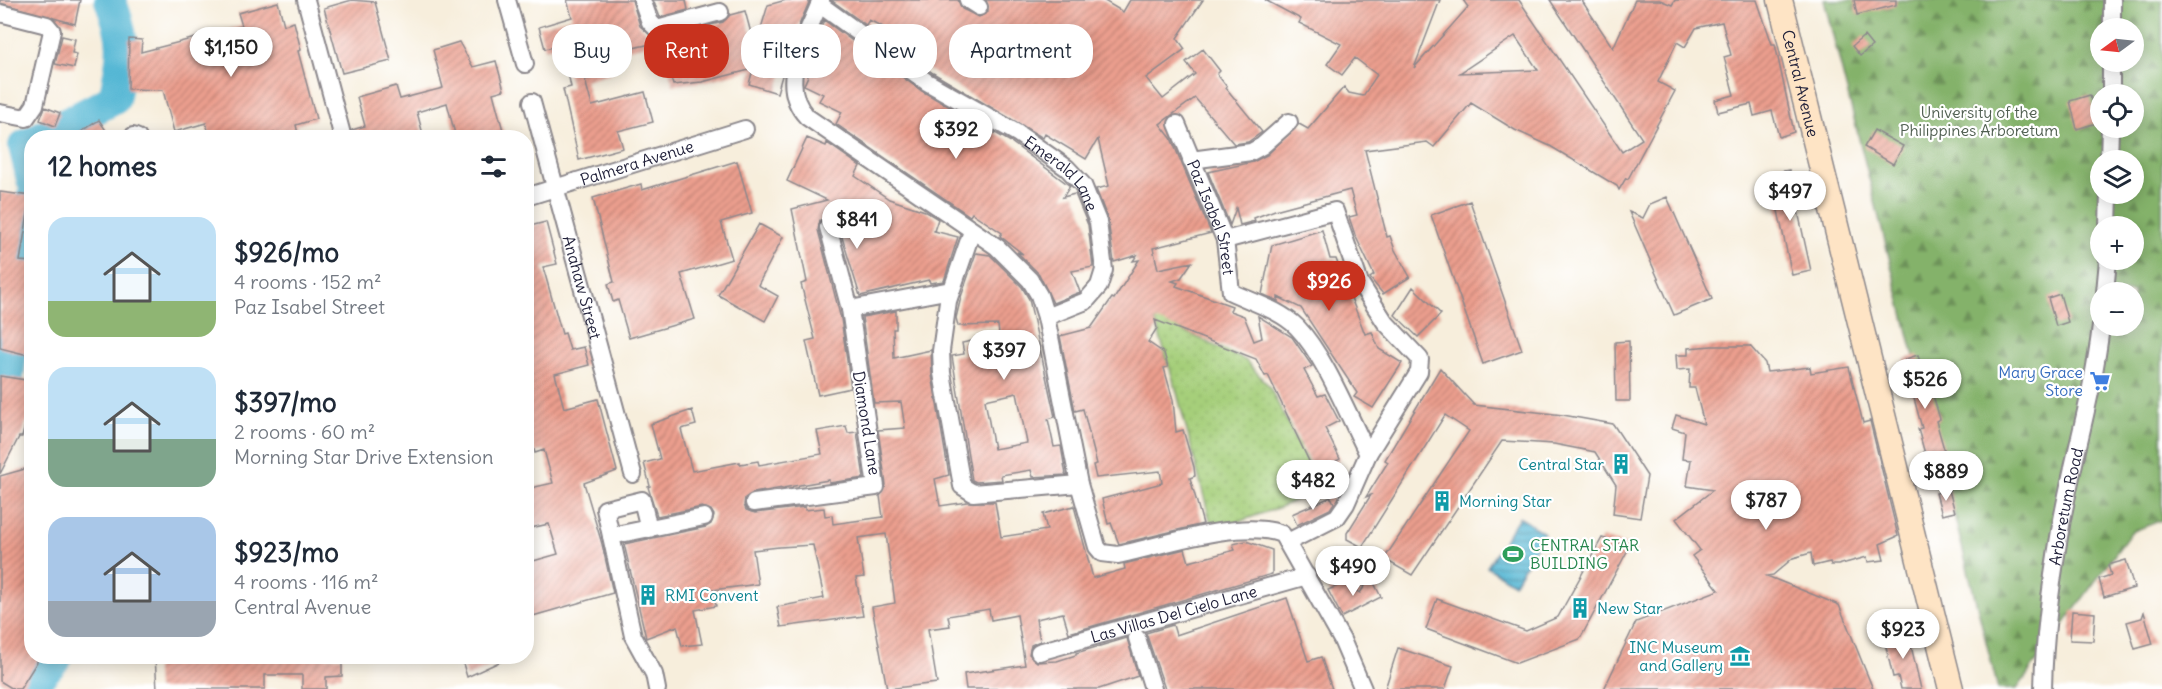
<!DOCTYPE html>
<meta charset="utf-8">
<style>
:root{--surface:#fff;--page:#f6f6f7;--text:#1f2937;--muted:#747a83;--accent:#c8321e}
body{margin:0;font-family:Delius,sans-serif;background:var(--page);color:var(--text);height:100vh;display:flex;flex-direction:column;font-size:22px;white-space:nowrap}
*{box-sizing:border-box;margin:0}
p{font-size:20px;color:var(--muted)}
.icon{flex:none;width:33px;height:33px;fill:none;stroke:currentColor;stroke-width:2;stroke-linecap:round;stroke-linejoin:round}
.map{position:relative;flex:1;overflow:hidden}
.sheet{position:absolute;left:24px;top:130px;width:510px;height:534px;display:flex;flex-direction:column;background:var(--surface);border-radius:24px;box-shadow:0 3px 15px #0003}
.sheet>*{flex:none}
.top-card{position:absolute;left:552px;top:24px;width:570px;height:54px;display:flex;gap:12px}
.needle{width:39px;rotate:255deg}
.buttons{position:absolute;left:2090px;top:18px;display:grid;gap:12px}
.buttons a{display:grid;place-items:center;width:54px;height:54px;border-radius:50%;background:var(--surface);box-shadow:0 3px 15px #0003;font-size:30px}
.price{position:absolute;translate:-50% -51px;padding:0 14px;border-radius:21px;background:#fff;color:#222;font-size:20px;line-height:39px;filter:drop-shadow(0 2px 3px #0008)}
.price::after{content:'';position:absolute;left:50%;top:36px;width:18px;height:14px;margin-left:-9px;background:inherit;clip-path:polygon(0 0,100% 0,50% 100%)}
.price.selected{background:var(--accent);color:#fff}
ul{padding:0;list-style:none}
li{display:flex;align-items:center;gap:18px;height:150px;padding:0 24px}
li span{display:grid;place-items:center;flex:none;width:168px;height:120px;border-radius:18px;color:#555}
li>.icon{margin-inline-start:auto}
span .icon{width:72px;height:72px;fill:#fffc;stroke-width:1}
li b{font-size:26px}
h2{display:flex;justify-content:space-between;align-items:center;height:72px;padding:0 24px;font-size:26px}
.chip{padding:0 21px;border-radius:24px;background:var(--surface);box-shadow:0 3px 15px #0003;font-size:21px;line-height:54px}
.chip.selected{background:var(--accent);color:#fff}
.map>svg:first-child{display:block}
.grass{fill:url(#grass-dots);stroke:#64785a;stroke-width:1.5}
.forest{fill:url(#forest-firs);stroke:#536a52;stroke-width:1.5;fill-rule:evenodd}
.water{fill:url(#water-rules);stroke:#3c6c88;stroke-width:1.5}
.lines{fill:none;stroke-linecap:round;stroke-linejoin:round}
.river{stroke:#55b7d4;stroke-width:32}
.building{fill:url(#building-hatch);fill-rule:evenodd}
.street-casing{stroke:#8c888c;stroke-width:20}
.secondary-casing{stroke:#8c888c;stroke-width:27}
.street{stroke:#fff;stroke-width:16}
.secondary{stroke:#fee4c5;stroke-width:24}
.labels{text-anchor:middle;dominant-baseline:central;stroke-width:4.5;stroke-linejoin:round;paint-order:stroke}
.street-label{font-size:16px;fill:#22223b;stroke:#fff}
.park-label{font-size:16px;fill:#505f51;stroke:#fff}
.shop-label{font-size:16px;fill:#366cbe;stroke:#fff;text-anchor:end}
.culture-label{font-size:16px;fill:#0d838f;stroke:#fff;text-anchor:start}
.leisure-label{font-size:16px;fill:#27864d;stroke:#fff;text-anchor:start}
</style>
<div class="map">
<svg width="2162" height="689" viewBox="0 0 2162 689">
<defs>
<pattern id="grass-dots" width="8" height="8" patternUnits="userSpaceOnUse" patternTransform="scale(1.5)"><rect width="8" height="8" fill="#a6cf7a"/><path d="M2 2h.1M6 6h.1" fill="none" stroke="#8fb16a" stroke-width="1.8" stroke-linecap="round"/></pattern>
<pattern id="forest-firs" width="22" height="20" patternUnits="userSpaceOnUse" patternTransform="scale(1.5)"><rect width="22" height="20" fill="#84b26a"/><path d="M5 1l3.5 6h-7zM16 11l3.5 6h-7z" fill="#6c9058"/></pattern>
<pattern id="water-rules" width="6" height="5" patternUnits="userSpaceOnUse" patternTransform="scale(1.5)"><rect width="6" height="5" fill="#55b7d4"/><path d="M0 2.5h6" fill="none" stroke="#4694ad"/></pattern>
<pattern id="building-hatch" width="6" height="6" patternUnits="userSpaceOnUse" patternTransform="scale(1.5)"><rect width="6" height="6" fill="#ec9f8e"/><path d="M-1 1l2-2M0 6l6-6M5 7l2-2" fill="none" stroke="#bf8175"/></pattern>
</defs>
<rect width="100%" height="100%" fill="#fff"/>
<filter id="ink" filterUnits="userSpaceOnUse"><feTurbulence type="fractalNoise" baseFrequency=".0167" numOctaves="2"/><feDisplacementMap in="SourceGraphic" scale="12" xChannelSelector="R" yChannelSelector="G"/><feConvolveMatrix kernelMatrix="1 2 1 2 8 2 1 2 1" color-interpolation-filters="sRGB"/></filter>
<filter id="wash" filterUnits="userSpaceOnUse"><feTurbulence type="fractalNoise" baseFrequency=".008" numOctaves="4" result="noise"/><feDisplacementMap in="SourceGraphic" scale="24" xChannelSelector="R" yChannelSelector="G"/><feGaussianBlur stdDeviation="1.35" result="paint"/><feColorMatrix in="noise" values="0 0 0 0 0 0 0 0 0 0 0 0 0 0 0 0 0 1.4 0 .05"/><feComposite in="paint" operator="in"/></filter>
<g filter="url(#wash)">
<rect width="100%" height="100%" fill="#f7eedc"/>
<!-- grass -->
<path class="grass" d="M1154,317l91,43 24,26 52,103 -41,18 -67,24 -37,-142z"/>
<!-- forest -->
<path class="forest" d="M1824,0h338v520l-31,12 -114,157h-19zM2100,28h33v34h-33zM2100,94h33v34h-33zM2100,160h33v34h-33zM2100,226h33v34h-33zM2100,292h33v34h-33z"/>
<!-- water -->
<path class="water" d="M1519,517l25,16 -30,51 -27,-17z"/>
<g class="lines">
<!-- river -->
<path class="river" d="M39,138l75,-39c9,-44 13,-57 -4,-99
M32,142l-8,4 8,33
M0,428l26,-170 6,-60
M28,689l29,-32"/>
</g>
<g id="blocks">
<!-- building -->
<path class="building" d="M0,0h80l-5,24 -75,-21z
M352,0l23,2 16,59 -49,12 -18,-65z
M567,0h65l8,26 15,13 68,-17 7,-7 15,-4 10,37 13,-43 18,-5h24l-18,41 -15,52 -28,-9 4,-15 -51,13 -29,3 -13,-43 -54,12 4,19 -25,7 7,26 53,-14 8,30 -35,9 5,17 -44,12 -16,-71 8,-2 -9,-42 -17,4 -6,-22 33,-10z
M653,0h33l2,10 -28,7z
M831,0h127l4,9 17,8 9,-5 -2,-12h117l20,12 7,-12h73l-26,38 8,11 -39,29 17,21 32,-25 -9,-12 17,-13 17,22 -3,3 10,13 -1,1 36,44 -14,10 -14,2 -39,-46 -35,26 11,14 40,95 -58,15 5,21 34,-7 -11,16 -9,3 6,2 -2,3 56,20 -2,5 14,5 10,25 8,-3 -4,-22 34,21 20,29 -8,4 14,26 7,-2 14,27 -14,7 15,31 -13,7 3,6 -13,6 -49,-103 -3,1 -9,-17 -101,-39 2,8 -9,14 16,11 4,14 -4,1 9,32 3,32 7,-2 11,37 1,9 -5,2 13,46 -84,20 -8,-21 -3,1 -6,-25 60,-16 -2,-12 -64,7 -3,-13 4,-1 -14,-55 -8,2 -15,-75 31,-8 21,-30 2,1 25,-39 -6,1 4,-6 -23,7 -6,-42 -12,-31 13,-3 -11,-47 -12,20 -41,-25 -2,4 -110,-65 -43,-30 5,-10 -26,-13 -3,5z
M1265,0h175l-26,68 54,-61 -5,-7h56l103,152 20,-13 -92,-139h35l-3,1 31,47 22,-48h25l12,5 3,-5h82l15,44h3l19,88 -15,5 -7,-26 -18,5 -3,-12 -33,8 -3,-12 19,-5 -10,-38 7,-2 -9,-33 -26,6 -11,19 -8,-5 -19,40 17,9 -47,88 -2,-1 -7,12 -2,-4 -67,-40 -35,-16 -44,-27 -37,44 -7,-5 -62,8 22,87 3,-1 5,14 15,27 -27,17 -13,-16 4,-3 -19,-40 -6,-18 8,-2 -7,-25 -75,20 -21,8 1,3 -15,4 -4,-17 -6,17 -22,-53 45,-10 14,-7 32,-31 9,5 36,-42 5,6 14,3 14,-21 -22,-17 -13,17 -15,-11 14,-20 -42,-21 2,-4zM1515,36l23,34 -78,3z
M1854,0h42v5l-39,10z
M278,2l6,23 10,-3 7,28 -3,1 18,68 -20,6 3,13h-24l-1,-5 -18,5h-46l-4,-15 -32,9 -11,-42 -35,-1 1,-50 13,1 -1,12 101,-26 -4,-13z
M824,20l42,31 -5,9 25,11 2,-4 34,24 89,51 59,44 -7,11 12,-3 13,31 5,42 -21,4 8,21 -27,11 -14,-29 -22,-22 6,2 -23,-18 2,-3 -30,-20 -2,3 -134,-92 6,-12 -23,-11 4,-7 -19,-9 14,-32 -7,-3z
M62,36l13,3 -3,14 5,1 -3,14 -19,-4z
M1864,36l8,10 -12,10 -8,-10z
M459,42l14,25 23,-6 8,29 -11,3 12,45h-49l-9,-35 -30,9 7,26h-71l-1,-8 13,-4 -8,-29 39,-11 4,13 43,-11 -10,-38z
M2090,95l7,28 -20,6 -7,-28z
M45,107l15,6 -5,13 -15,-6z
M99,120l12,18h-39z
M1874,130l29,16 -10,18 -29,-17z
M807,138l19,8 1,-3 33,23 -5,10 34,23 36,12 13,8 -4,12 24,6 -14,44 -14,2 -1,-3 -69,16 -22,-72 -8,-7 -10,3 -2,10 23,89 10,69 -33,7 -12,-54 9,-2 -14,-55 6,-2 -15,-73 35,-9 -40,-19z
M737,161l15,52 -31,9 11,37 -51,15 14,45 -66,19 -11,-38 -5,2 -5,-18 6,-2 -21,-84 48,-14 1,6z
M1789,170l22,101 -19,4 -22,-101z
M0,192l31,4 -11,65 12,1v94l-32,-8z
M1667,197l45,102 -38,16 -45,-103 14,6 7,-14z
M1470,201l52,149 -39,14 -52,-149z
M546,222l11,42 -14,3 19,67 3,-1 5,17 14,-3 5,18 -34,9 9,34 34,-9 19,72 -33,12 18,61 11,49 -87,25v-55l32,-9 -9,-30 -23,5v-40l27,-6 -9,-33 -9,3 -6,-21h-3v-205z
M759,224l24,13 -25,48 20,11 -13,25 -47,-26z
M1322,230l8,29h6l29,75 7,-2 7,17 23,14 -29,45 -19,-11 3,-4 -56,-85 -23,-11v4l-16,-7 10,-49z
M976,253l14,2 32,32 7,12 26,118 -7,2 6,28 7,-1 5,29 -33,2 -2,-7 -30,5 1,5 -26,2 -4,-2 -20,-124 12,-2 -2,-11 37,-8 -1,-10 -40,1 -2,-8 5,-21zM1017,393l10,50 -33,6 -9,-49z
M1413,287l28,27 -23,23 -23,-22z
M2060,294l8,28 -12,4 -8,-28z
M896,311v18h-3l1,29 37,-8 1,25 17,100 -14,4 5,27 27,-4h28l6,35 46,-7 -4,-16 31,-8 19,72 32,-9 -1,-5 61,-15 4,13 46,-12 -2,-6 13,-3 26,9v24l-203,59 -6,-20 -27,6 4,22 -9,4 -2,9 8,8 20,-1 19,-6v-2l51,-15 11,38 -39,13h-133l-2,-15 61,-9 -8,-50 -26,5 -2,-11 -41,7 2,10 -22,3 9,54 -50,6 -15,-82 23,-4 -9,-69 -28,4 6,39 -8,1 7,38 -82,11 -4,-20 47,-9 -11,-53 -34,2 -26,3 5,34 -45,6 3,16 -21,4 7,34 -20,2 -5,-20 -31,12 -22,-94 82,-17 5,-3 3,-9 -3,-5 -9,-3 -45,9 -9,-29 2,-1 -6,-23 16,-4 -9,-35 41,-14 4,15 -15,4 11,42 48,-9v2l18,-3 1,4 63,-11 -5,-23 29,-5 2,7 9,-1 7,46 -35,5v-3l-76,13 -8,5 -1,7 2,5 9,3 50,-6v3l19,-2 1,8 7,-1 1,9 50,-7 -3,-21 6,-11 -8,-55 27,-2 -4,-26 -27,1 -12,-86z
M1629,341l1,60h-14l-1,-59z
M1712,346h38l15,17 2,9 43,-5 1,6 38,-6 14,56 7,-2 28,115 -18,8 4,16 -16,2 -1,-5 -29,8h-7l-1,-3 -17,4 -2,-13 -18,5 -20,17 -6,1 72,29 34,84h-269l32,-67 83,-32 -27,-34 8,-6 -24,-31 37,-29 -26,-4 4,-26 -9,-1 3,-27 -13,-4 4,-13 28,9 -9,-36h-6l1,-19 -13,1 -1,-15h12v-7z
M1918,355l9,34 4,-1 9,31 -4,2 10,35 -19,5 -9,-32 4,-1 -17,-63v-6z
M1440,368l34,37 89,10 50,9 34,52 -7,42 -27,-4 3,-29 -21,-33 -41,-8 -52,-3 -90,134 -28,-16 85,-128 -24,-16 -83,132 -15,-8v-6l24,-38 -5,2 22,-35 -3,-2z
M0,376l32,5v42l-6,-1 -4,15h-3l-19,37z
M32,467v190h8l-20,32h-7l-13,-8v-205z
M1949,490l6,22 -13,3 -6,-22z
M1331,497l3,6 -4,6 -33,16 -5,-11z
M1602,538l28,8 -50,93 -63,24 -91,-34 11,-30 89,32 32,-14z
M2126,560l8,28 -30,9 -5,-18 12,-4 -3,-10z
M1371,577l10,20 -39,20 -14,-27 16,-7 16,10z
M1287,598l21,63 13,-4 11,32h-167l-19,-56 27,-8 3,10z
M2072,611l23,2 -2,28 -23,-1z
M2144,612l9,32 -18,5 -8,-27 15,-4z
M1906,626l6,24 9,39h-20l-3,-13 -5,1 -8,-34 9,-2 -2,-12z
M1398,648l55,18 -8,23h-60z
M155,657h187v19l-16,1v12h-24v-14h-37v14h-108z
M461,657h49l-43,20z"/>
</g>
</g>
<g filter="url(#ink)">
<use href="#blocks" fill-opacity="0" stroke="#8c888c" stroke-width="1.5"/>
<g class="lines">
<!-- street casing -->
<g class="street-casing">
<g id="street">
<path d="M306,0l37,138"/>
<path d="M507,0l18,64"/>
<path d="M642,0l8,22 7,7 63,-17"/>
<path d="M821,0c-14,37 -46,83 -14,117l190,130 33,33 9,15 7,22 33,167 18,63 5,6 16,2c43,-9 123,-37 164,-21l60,106 21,49"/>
<path d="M968,0l11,7"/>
<path id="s1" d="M819,4l108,78 90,51 50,35 16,17 15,37 6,48 -5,16 -13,15 -40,16"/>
<path d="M0,13l47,12 5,6 -17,74 -9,13 -26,-5"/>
<path d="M2112,28v-28"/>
<path d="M2111,94v-32"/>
<path id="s2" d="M532,102l101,372"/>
<path id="s3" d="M1177,124l48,116 6,52c21,10 49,18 66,35 28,29 52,90 71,127l-22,50 -9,13 -49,25"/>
<path d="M133,136l5,2"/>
<path d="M1191,160l60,-8 11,-6 27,-24"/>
<path d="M2109,160l1,-32"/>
<path id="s4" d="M526,197l219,-68"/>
<path d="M2108,226l1,-32"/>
<path d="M828,227l22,82"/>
<path d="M972,231l-24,70 -7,50 1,22 20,113 11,7 106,-9"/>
<path d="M1225,240l110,-29 25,72 25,39 35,37 -1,13 -51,82"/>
<path d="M2105,292l3,-32"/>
<path d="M754,503l122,-16 -26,-178 101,-19"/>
<path d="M611,536l-6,-27 37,-9 7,29"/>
<path d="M1137,638l16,51"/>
<path id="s5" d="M1039,652l268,-76"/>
<path d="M657,689l-3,-15 -21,-38 -22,-100 93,-19"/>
<path id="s6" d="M2043,689c1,-53 8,-106 17,-158 12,-70 33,-135 41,-205"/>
</g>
</g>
<!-- secondary casing -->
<g class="secondary-casing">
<g id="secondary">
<path id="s7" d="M1780,0l171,689"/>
</g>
</g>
<!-- street -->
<use href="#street" class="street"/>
<!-- secondary -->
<use href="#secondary" class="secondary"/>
</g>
</g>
<!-- icons -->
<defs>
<g id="supermarket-bare" transform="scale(1.62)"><path d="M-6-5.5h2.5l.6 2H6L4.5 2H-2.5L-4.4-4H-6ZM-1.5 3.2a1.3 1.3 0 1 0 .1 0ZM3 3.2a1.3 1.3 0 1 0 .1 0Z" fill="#3f7fe0" stroke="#fff" stroke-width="2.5" paint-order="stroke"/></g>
<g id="building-bare" transform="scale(1.62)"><path d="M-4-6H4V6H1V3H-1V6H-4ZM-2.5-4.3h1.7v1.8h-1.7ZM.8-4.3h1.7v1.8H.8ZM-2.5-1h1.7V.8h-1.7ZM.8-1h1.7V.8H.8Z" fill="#0f9aa8" stroke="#fff" stroke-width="2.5" paint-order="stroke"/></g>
<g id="stadium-bare" transform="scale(1.62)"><path d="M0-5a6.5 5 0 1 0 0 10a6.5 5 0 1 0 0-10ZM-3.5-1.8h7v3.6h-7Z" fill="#2e9e5b" stroke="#fff" stroke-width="2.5" paint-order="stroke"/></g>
<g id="museum-bare" transform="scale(1.62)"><path d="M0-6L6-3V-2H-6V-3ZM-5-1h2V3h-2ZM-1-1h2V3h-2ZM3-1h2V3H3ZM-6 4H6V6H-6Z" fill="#0f9aa8" stroke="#fff" stroke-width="2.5" paint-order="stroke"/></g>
</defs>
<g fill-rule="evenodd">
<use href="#supermarket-bare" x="2100" y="381"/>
<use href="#building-bare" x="1621" y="464"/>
<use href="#building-bare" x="1442" y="501"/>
<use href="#stadium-bare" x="1513" y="554"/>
<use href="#building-bare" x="648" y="595"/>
<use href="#building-bare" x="1580" y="608"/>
<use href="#museum-bare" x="1740" y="656"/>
</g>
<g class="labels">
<!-- street labels -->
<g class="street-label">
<text stroke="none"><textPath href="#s7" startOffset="86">Central Avenue</textPath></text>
<text stroke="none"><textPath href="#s4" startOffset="116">Palmera Avenue</textPath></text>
<text stroke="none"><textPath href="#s1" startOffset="298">Emerald Lane</textPath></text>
<text stroke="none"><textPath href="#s3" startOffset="100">Paz Isabel Street</textPath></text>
<text stroke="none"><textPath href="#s2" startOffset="192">Anahaw Street</textPath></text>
<text transform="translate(867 423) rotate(81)">Diamond Lane</text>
<text stroke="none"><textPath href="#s6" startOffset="184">Arboretum Road</textPath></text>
<text stroke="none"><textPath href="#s5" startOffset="140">Las Villas Del Cielo Lane</textPath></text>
</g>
<!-- park labels -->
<g class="park-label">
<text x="1979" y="112">University of the<tspan x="1979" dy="18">Philippines Arboretum</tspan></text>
</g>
<!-- shop labels -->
<g class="shop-label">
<text x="2083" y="372">Mary Grace<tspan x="2083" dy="18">Store</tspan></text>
</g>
<!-- culture labels -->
<g class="culture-label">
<text x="1604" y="464" text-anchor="end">Central Star</text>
<text x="1459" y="501">Morning Star</text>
<text x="665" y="595">RMI Convent</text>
<text x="1597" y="608">New Star</text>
<text x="1723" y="647" text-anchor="end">INC Museum<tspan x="1723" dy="18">and Gallery</tspan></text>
</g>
<!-- leisure labels -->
<g class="leisure-label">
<text x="1530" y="545">CENTRAL STAR<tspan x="1530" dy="18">BUILDING</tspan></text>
</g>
</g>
</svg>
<div class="buttons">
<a><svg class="needle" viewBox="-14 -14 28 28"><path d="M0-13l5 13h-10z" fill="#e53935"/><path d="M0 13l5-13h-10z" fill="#747a83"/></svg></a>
<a><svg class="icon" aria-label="locate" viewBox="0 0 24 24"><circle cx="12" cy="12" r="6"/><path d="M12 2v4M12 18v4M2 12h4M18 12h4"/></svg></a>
<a><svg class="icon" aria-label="layers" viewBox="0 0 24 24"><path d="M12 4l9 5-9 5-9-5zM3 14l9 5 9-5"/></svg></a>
<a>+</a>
<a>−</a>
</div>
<b class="price" style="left:231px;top:78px">$1,150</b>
<b class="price" style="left:956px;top:160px">$392</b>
<b class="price" style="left:1790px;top:222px">$497</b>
<b class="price" style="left:857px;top:250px">$841</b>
<b class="price selected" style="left:1329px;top:312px">$926</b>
<b class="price" style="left:1004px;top:381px">$397</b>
<b class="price" style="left:1925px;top:410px">$526</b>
<b class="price" style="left:1946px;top:502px">$889</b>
<b class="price" style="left:1313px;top:511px">$482</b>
<b class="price" style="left:1766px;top:531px">$787</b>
<b class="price" style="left:1353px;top:597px">$490</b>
<b class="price" style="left:1903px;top:660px">$923</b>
<div class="top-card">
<a class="chip">Buy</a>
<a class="chip selected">Rent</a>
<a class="chip">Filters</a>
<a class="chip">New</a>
<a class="chip">Apartment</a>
</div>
<section class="sheet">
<h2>12 homes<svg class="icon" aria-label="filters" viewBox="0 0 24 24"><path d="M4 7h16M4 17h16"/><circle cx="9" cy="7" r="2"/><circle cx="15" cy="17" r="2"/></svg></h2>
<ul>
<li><span style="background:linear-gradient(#bfe0f5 70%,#8fb573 0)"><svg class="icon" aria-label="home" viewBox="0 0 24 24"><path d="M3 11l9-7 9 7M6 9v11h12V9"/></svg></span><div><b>$926/mo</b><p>4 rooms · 152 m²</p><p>Paz Isabel Street</p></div></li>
<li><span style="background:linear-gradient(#bfe0f5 60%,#7fa58c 0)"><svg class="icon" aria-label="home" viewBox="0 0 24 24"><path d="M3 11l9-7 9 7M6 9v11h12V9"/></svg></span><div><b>$397/mo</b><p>2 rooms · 60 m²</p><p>Morning Star Drive Extension</p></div></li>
<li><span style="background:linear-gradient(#a9c7e8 70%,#9aa5b1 0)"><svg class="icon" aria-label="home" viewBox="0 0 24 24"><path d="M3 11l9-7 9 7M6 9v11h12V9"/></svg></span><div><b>$923/mo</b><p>4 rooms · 116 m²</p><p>Central Avenue</p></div></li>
</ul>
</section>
</div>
